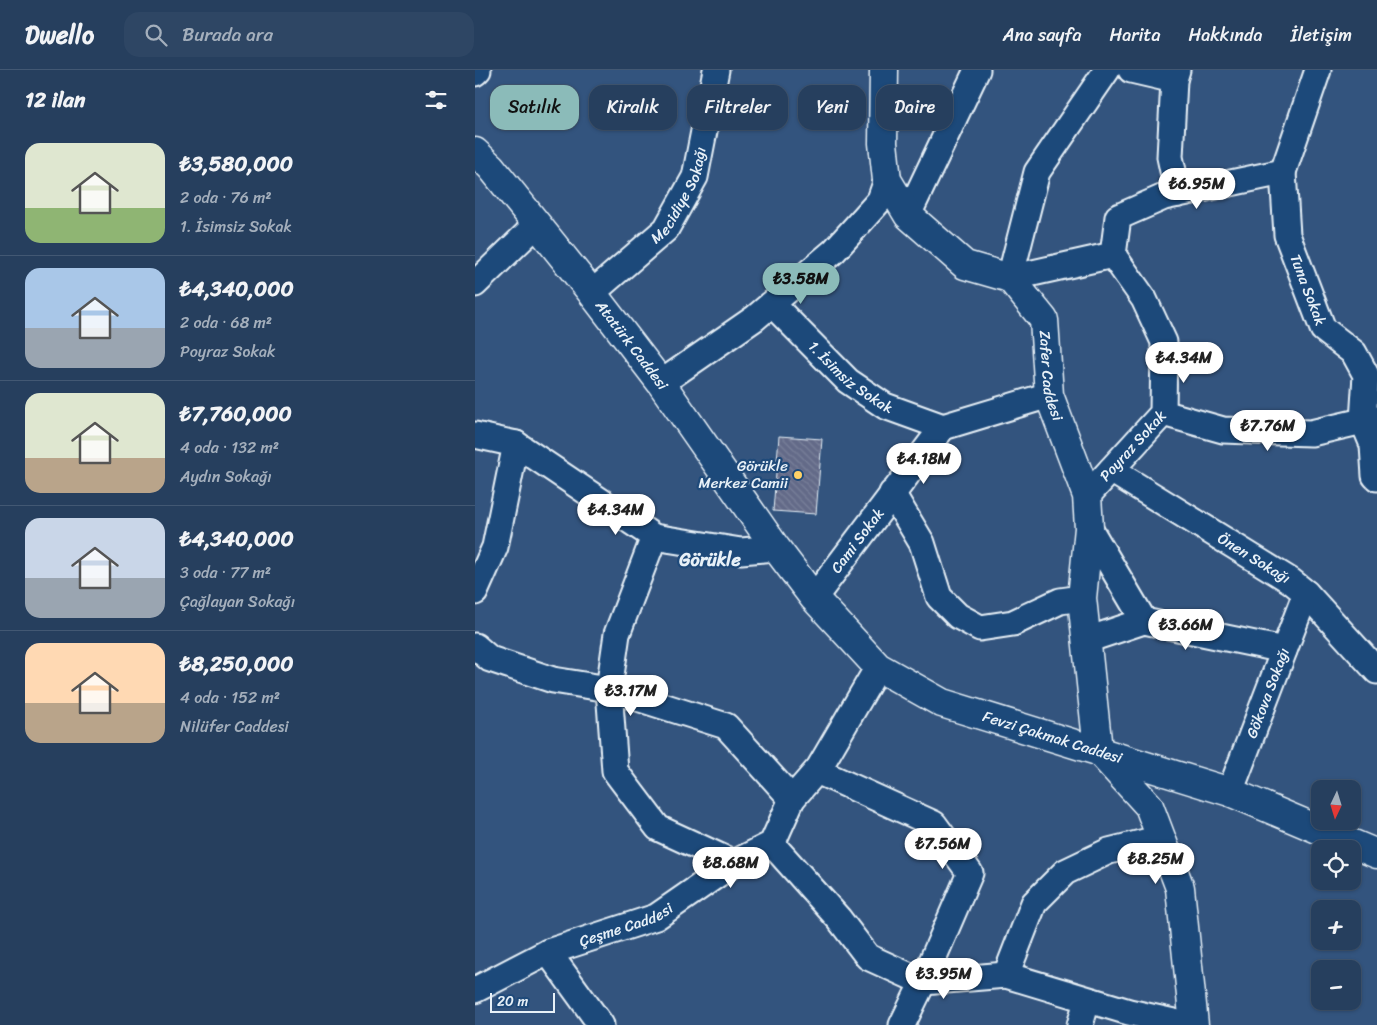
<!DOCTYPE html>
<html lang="tr">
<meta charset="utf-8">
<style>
:root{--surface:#263f5e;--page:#2e4664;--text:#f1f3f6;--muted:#a4afbc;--line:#425873;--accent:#8bbbb9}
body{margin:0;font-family:Sriracha,sans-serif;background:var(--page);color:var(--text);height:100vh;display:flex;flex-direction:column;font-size:19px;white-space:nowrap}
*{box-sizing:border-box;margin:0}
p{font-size:16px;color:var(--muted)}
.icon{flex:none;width:28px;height:28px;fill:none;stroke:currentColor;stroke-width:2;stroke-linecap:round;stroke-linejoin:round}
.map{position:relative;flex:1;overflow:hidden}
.side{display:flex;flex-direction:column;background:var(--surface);width:475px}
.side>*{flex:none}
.top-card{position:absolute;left:15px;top:15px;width:475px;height:45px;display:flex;gap:10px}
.needle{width:32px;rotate:184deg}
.buttons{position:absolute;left:836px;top:710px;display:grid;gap:10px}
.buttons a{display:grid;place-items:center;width:50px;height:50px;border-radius:10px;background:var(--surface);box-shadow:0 1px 4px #0004,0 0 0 1px var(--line);font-size:25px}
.scale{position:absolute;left:15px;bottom:12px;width:65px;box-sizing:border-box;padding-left:5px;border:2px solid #e8f1f8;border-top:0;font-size:14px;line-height:18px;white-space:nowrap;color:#e8f1f8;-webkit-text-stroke:4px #1f4a7a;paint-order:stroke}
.price{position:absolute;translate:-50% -42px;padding:0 11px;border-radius:18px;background:#fff;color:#222;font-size:16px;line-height:32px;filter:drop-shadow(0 1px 2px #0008)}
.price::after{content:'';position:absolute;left:50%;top:30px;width:15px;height:11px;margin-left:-8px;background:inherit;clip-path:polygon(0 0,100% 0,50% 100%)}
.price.current{background:var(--accent);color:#111}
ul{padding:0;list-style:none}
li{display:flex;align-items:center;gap:15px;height:125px;padding:0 25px}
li+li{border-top:1px solid var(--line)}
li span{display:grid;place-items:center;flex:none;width:140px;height:100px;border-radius:15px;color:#555}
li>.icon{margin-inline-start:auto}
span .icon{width:60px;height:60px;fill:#fffc;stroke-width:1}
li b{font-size:21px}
h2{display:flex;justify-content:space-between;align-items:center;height:60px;padding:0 25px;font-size:21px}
.pill{padding:0 18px;border-radius:15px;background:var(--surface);box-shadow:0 1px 4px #0004,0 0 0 1px var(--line);font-size:18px;line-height:45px}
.pill.current{background:var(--accent);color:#111}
header{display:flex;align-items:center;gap:30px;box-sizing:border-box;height:70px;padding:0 25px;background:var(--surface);border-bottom:1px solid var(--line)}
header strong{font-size:24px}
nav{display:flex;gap:28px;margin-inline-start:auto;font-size:18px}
.search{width:350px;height:45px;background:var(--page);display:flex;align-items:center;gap:12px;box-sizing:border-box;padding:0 18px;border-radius:15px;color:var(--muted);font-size:19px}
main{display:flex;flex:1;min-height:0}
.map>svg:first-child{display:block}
.building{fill:url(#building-back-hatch);stroke:#e8f1f8}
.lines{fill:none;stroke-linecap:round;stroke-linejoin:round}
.street-casing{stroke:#e8f1f8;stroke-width:29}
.secondary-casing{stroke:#e8f1f8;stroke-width:31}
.street{stroke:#1f4a7a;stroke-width:25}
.secondary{stroke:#1f4a7a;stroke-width:28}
.poi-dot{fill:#ffd166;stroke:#1f4a7a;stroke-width:2}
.labels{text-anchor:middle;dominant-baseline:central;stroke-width:4.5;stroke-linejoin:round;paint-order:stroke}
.street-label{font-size:15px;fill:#e8f1f8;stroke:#1f4a7a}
.poi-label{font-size:15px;fill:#e8f1f8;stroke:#1f4a7a;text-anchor:end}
.quarter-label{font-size:18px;font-weight:bold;fill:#e8f1f8;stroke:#1f4a7a}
</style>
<header>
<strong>Dwello</strong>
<div class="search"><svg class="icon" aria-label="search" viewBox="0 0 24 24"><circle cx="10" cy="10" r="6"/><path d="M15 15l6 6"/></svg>Burada ara</div>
<nav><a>Ana sayfa</a><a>Harita</a><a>Hakkında</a><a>İletişim</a></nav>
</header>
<main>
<section class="side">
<h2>12 ilan<svg class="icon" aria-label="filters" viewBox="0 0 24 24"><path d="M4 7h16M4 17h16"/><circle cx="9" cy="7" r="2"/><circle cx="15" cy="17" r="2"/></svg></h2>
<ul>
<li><span style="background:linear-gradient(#dfe7d0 65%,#8fb573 0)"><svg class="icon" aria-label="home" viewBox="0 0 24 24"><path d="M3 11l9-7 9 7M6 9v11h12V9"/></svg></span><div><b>₺3,580,000</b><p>2 oda · 76 m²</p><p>1. İsimsiz Sokak</p></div></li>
<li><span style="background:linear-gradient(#a9c7e8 60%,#9aa5b1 0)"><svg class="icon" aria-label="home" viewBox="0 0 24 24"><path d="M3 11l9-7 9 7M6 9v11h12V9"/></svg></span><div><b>₺4,340,000</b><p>2 oda · 68 m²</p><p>Poyraz Sokak</p></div></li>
<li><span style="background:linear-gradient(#dfe7d0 65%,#b9a48a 0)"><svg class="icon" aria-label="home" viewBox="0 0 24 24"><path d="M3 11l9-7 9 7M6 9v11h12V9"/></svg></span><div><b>₺7,760,000</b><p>4 oda · 132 m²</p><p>Aydın Sokağı</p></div></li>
<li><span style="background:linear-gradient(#c9d6e8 60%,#9aa5b1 0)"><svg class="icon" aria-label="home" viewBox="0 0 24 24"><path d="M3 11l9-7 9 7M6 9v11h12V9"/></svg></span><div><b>₺4,340,000</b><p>3 oda · 77 m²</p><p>Çağlayan Sokağı</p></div></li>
<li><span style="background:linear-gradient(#ffd9b3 60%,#b9a48a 0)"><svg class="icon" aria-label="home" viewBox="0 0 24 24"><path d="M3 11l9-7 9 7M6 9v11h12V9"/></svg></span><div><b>₺8,250,000</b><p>4 oda · 152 m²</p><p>Nilüfer Caddesi</p></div></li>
</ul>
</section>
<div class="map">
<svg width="902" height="955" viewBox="0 0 902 955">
<defs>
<pattern id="building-back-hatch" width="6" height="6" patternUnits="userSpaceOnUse" patternTransform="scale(1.25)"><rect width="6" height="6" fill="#636a88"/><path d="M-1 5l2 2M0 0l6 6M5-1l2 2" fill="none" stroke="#79809a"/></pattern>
</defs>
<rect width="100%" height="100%" fill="#33547e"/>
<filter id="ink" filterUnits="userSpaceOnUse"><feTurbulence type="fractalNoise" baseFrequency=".02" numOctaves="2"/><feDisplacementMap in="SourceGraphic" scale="10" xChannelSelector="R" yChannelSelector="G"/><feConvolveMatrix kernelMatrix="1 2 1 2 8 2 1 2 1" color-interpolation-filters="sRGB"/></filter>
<g filter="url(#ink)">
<!-- building -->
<path class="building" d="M304,366l43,3 -6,75 -43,-3z"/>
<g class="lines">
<!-- street casing -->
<g class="street-casing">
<g id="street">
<path d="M632,0l-70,102 -27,106 103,-23 5,-38 46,-20 119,-25 35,-102"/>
<path d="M656,0l43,10"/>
<path d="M702,0l-3,10 -4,77 8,37"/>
<path d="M0,3l3,-3"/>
<path id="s1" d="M808,102l4,63 36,94 31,24 12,22 -3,46 10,24 2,31 2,2"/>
<path d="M433,145l69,-145"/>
<path d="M0,214l62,-60"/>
<path id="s2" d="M117,223l74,-64 29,-52 21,-107"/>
<path id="s3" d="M297,234l76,77 37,25 58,21"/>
<path d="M186,313l94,-65 79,-67 46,-51 7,-20"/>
<path d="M688,343l60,17 88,3 52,-12 14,-2"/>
<path d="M0,365l41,9 138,93 87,14 35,-3"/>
<path id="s4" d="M636,400l180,111 15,12 71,78"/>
<path d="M417,423l30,50 17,54 19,19 22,12 33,-5 47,-22 22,-3"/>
<path id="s5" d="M612,426l76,-83 1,-71 -20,-43 -31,-44"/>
<path d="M614,458l55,93"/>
<path d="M179,467l-37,97 -8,55 6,82 43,57 76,35"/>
<path d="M0,522l20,-45 21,-103"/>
<path id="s6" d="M339,528l129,-171 106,-32"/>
<path d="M612,570l57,-19 140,29"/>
<path d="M0,576l15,13 63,21 56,9 117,37 66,73"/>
<path d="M342,701l117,53 36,49 -47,109 -21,43"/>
<path id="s7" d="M755,722l76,-199"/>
<path d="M297,774l67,75 29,38 55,25 83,-7 123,37 58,13"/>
<path d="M73,882l53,73"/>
<path d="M531,905l28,-72 31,-31 44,-21 52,-13"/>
<path id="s8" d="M0,920l73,-38 108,-35 78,-54 38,-19 20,-45 27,-31 59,-101"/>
<path d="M605,955l7,-24"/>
</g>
</g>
<!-- secondary casing -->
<g class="secondary-casing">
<g id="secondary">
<path id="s9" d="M409,0l-1,73 4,37 21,35 57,50 45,13 34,42 5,75 38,101 2,32 -7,70 16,152 51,56 31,82 14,137"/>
<path id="s10" d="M0,82l16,15 101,126 69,90 115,165 38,50 64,69 64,36 288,89 147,62"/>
</g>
</g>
<!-- street -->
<use href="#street" class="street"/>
<!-- secondary -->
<use href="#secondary" class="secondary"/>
</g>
</g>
<!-- markers -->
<circle class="poi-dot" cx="323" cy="405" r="5"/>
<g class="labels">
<!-- street labels -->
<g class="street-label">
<text stroke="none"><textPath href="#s2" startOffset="134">Mecidiye Sokağı</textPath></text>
<text stroke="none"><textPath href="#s1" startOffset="122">Tuna Sokak</textPath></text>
<text stroke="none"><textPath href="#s10" startOffset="249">Atatürk Caddesi</textPath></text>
<text stroke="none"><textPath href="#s3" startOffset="108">1. İsimsiz Sokak</textPath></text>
<text stroke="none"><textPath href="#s9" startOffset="384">Zafer Caddesi</textPath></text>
<text stroke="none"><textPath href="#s5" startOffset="68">Poyraz Sokak</textPath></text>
<text stroke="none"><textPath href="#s6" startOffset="72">Cami Sokak</textPath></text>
<text stroke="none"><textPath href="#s4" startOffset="168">Önen Sokağı</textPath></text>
<text stroke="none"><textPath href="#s7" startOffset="106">Gökova Sokağı</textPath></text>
<text stroke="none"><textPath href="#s10" startOffset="844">Fevzi Çakmak Caddesi</textPath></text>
<text stroke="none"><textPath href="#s8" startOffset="165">Çeşme Caddesi</textPath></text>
</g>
<!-- poi labels -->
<g class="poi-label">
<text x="313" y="396">Görükle<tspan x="313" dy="17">Merkez Camii</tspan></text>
</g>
<!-- quarter labels -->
<g class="quarter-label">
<text x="235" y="490">Görükle</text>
</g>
</g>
</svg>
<div class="buttons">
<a><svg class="needle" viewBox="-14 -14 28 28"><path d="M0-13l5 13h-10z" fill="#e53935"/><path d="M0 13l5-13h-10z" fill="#a4afbc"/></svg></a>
<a><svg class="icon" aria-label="locate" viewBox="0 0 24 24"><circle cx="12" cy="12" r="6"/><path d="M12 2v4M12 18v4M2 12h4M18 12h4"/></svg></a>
<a>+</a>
<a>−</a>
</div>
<div class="scale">20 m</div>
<b class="price" style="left:722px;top:140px">₺6.95M</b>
<b class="price current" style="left:326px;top:235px">₺3.58M</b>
<b class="price" style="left:709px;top:314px">₺4.34M</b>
<b class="price" style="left:793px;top:382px">₺7.76M</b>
<b class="price" style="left:449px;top:415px">₺4.18M</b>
<b class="price" style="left:141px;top:466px">₺4.34M</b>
<b class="price" style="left:711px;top:581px">₺3.66M</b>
<b class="price" style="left:156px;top:647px">₺3.17M</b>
<b class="price" style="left:468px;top:800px">₺7.56M</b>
<b class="price" style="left:681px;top:815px">₺8.25M</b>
<b class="price" style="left:256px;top:819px">₺8.68M</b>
<b class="price" style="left:469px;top:930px">₺3.95M</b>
<div class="top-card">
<a class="pill current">Satılık</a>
<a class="pill">Kiralık</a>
<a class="pill">Filtreler</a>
<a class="pill">Yeni</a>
<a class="pill">Daire</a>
</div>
</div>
</main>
